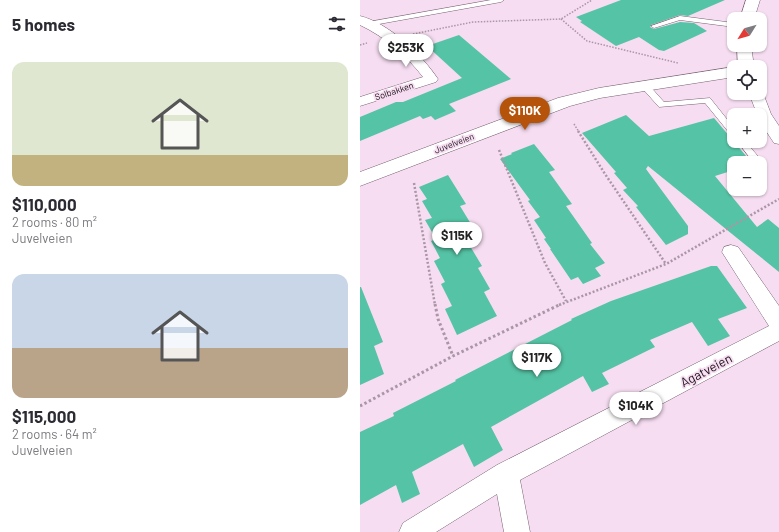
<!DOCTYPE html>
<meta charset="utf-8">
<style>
:root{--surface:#fff;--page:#f7f7f7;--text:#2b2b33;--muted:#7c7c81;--accent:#b45309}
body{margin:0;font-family:Barlow,sans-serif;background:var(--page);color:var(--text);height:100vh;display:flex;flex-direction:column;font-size:15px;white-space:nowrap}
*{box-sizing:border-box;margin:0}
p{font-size:13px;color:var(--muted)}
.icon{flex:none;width:22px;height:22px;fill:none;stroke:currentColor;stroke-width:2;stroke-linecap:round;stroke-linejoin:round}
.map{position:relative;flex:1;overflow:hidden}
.details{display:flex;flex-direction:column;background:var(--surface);width:360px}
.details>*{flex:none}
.needle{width:26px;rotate:233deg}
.tools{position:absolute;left:367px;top:12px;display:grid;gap:8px}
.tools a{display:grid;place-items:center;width:40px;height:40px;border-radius:8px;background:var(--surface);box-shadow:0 1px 3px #0004;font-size:20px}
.price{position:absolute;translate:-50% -34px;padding:0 9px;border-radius:14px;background:#fff;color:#222;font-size:13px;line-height:26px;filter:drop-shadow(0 1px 2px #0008)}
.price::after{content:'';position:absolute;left:50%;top:24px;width:12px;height:9px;margin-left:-6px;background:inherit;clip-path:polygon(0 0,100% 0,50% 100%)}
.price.selected{background:var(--accent);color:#fff}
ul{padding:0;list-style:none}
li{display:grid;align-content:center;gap:8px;height:212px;padding:0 12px}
li span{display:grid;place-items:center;height:124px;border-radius:12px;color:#555}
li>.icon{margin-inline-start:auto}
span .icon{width:72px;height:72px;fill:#fffc;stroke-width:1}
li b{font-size:17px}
h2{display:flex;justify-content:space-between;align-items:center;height:48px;padding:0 12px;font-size:17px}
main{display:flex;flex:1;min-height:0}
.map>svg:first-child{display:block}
.building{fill:#55c3a5}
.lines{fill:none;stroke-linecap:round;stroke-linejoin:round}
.service-casing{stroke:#776272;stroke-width:1}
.minor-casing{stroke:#776272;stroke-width:1}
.tertiary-casing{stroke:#776272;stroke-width:1}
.path-far2{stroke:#aa96a6;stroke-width:1.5;stroke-dasharray:1.5 1.5;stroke-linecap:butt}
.path-far1{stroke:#aa96a6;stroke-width:2.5;stroke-dasharray:2 2;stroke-linecap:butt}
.path{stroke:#aa96a6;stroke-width:3;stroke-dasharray:2.5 2.5;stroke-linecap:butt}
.service{fill:#fff;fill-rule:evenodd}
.minor{fill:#fff;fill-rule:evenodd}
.tertiary{fill:#fff;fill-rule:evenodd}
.labels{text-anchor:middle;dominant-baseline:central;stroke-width:3.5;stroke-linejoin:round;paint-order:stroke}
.far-street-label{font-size:9px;fill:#1c131a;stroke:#f6ddf1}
.near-street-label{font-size:13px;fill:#1c131a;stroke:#f6ddf1}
</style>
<main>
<section class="details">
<h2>5 homes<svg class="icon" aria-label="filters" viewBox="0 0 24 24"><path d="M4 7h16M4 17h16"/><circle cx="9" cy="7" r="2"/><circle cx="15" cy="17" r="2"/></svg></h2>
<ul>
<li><span style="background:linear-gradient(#dfe7d0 75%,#c2b280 0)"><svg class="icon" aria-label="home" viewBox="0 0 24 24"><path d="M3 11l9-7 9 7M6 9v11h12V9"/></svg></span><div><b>$110,000</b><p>2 rooms · 80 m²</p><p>Juvelveien</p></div></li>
<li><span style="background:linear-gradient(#c9d6e8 60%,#b9a48a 0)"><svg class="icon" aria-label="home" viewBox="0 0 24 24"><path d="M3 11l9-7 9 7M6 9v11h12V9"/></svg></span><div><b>$115,000</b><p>2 rooms · 64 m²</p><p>Juvelveien</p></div></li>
</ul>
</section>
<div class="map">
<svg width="419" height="532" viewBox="0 0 419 532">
<rect width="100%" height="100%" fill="#f6ddf1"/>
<!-- building -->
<path class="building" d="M261,0h104l-37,16 -8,-1 -29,10 -1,2 4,2 26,-7 14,1 13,8 -43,20 -5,-1 -20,-13 -23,9 -36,-24 2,-1 -6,-4z
M99,35l52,44 -62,25 7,7 -21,9 -4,-4 -8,3 -3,-3 -60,25v-24l36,-15h7l59,-24 -35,-32z
M266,115l23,21 65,-18 38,45h-18v7l-19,6 42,51 11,-8 11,9v44l-131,-106 -2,3 42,57v8l-22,11 -30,-38 2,-1 -15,-16 4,-2 -13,-15 2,-1 -34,-39z
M174,144l21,26 -6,2 23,32 -6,2 26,37 -2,1 15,19 -10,5 6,8 -18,8 -5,-7 -7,3 -21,-31h1l-7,-10 2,-1 -12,-18 6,-3 -12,-16 2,-1 -30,-41 12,-5 -1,-1z
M88,175l18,29 -6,2 11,18 -4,2 10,17 -7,3 12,20 -4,2 12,21 -6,3 13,24 -40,19 -12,-26 7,-3 -11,-22 4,-2 -11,-21 6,-3 -9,-17 5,-2 -11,-19 7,-2 -10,-17 5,-2 -8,-12z
M351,266h6l30,42 -29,11 12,17 -22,10 -16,-24 -42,18 5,7 -53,26 7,11 -17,8 -9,-16 -92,51 12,23 -29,17 -11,-23 -51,28 8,22 -18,9 -6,-18 -36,20v-73l34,-16 -1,-3 63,-32 -1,-1 117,-60 -1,-1 40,-18z
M0,287h1l22,55 -9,4 10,28 -24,11z"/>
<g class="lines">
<!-- service casing -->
<g class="service-casing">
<path id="service" d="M131,0h13l-3,2 -133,24 -3,-2 3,-2z
M320,16l54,7v4l-54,-7 -26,8 -3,-2z
M282,84h6l16,18 46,-4 24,30v8l-3,-1 -26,-32 -46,4 -17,-19z
M377,141h8l17,20 1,2 -1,2 -2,1v-3h-6z"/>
</g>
<!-- minor casing -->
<g class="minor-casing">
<path id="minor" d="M0,16c29,7 62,39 78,63l-2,3 -76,24v-9l63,-20c-17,-22 -38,-40 -63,-52z
M400,90l3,3 8,21 8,12v18l-5,-1c-5,-8 -14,-19 -14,-28l-3,-1 -8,-21h11z
M371,245l7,2 41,59v35l-259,139 10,52h-26l-7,-38 -61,38h-37l4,-9 94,-58 272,-139 -47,-74 2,-5z"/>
</g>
<!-- tertiary casing -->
<g class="tertiary-casing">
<path id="tertiary" d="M386,0h14l-6,19h-14z
M377,45h14l3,22h-16z
M374,67v10l-134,21 -30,8 -210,80v-14l198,-74 41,-10z"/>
</g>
<!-- path-far2 -->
<path class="path-far2" d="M201,19l26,22 91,22
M53,34l60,-12 88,-3 31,-19
M0,45l7,-2
M214,124l5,8"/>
<!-- path-far1 -->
<path class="path-far1" d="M218,131l27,43 61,90
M139,150l46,113 21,38
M54,183l21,122
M199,305l107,-41 113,-65"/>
<!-- path -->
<path class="path" d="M75,304l3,15 15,37
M0,406l93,-50 108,-52"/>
<!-- service -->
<use href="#service" class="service"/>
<!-- minor -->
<use href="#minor" class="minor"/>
<!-- tertiary -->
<use href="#tertiary" class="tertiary"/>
</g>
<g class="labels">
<!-- far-street labels -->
<g class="far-street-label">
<text transform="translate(34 91) rotate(-18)">Solbakken</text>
<text transform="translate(94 143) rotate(-21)">Juvelveien</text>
</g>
<!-- near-street labels -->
<g class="near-street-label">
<text transform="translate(346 370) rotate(-28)">Agatveien</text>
</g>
</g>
</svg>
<div class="tools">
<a><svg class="needle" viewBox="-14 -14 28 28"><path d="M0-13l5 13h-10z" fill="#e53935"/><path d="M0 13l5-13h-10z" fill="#7c7c81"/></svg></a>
<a><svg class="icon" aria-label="locate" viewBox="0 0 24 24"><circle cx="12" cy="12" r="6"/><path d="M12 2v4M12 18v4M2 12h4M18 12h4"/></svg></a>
<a>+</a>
<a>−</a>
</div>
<b class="price" style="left:46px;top:68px">$253K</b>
<b class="price selected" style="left:165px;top:131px">$110K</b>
<b class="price" style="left:97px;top:256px">$115K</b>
<b class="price" style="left:177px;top:378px">$117K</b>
<b class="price" style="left:276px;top:426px">$104K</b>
</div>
</main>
